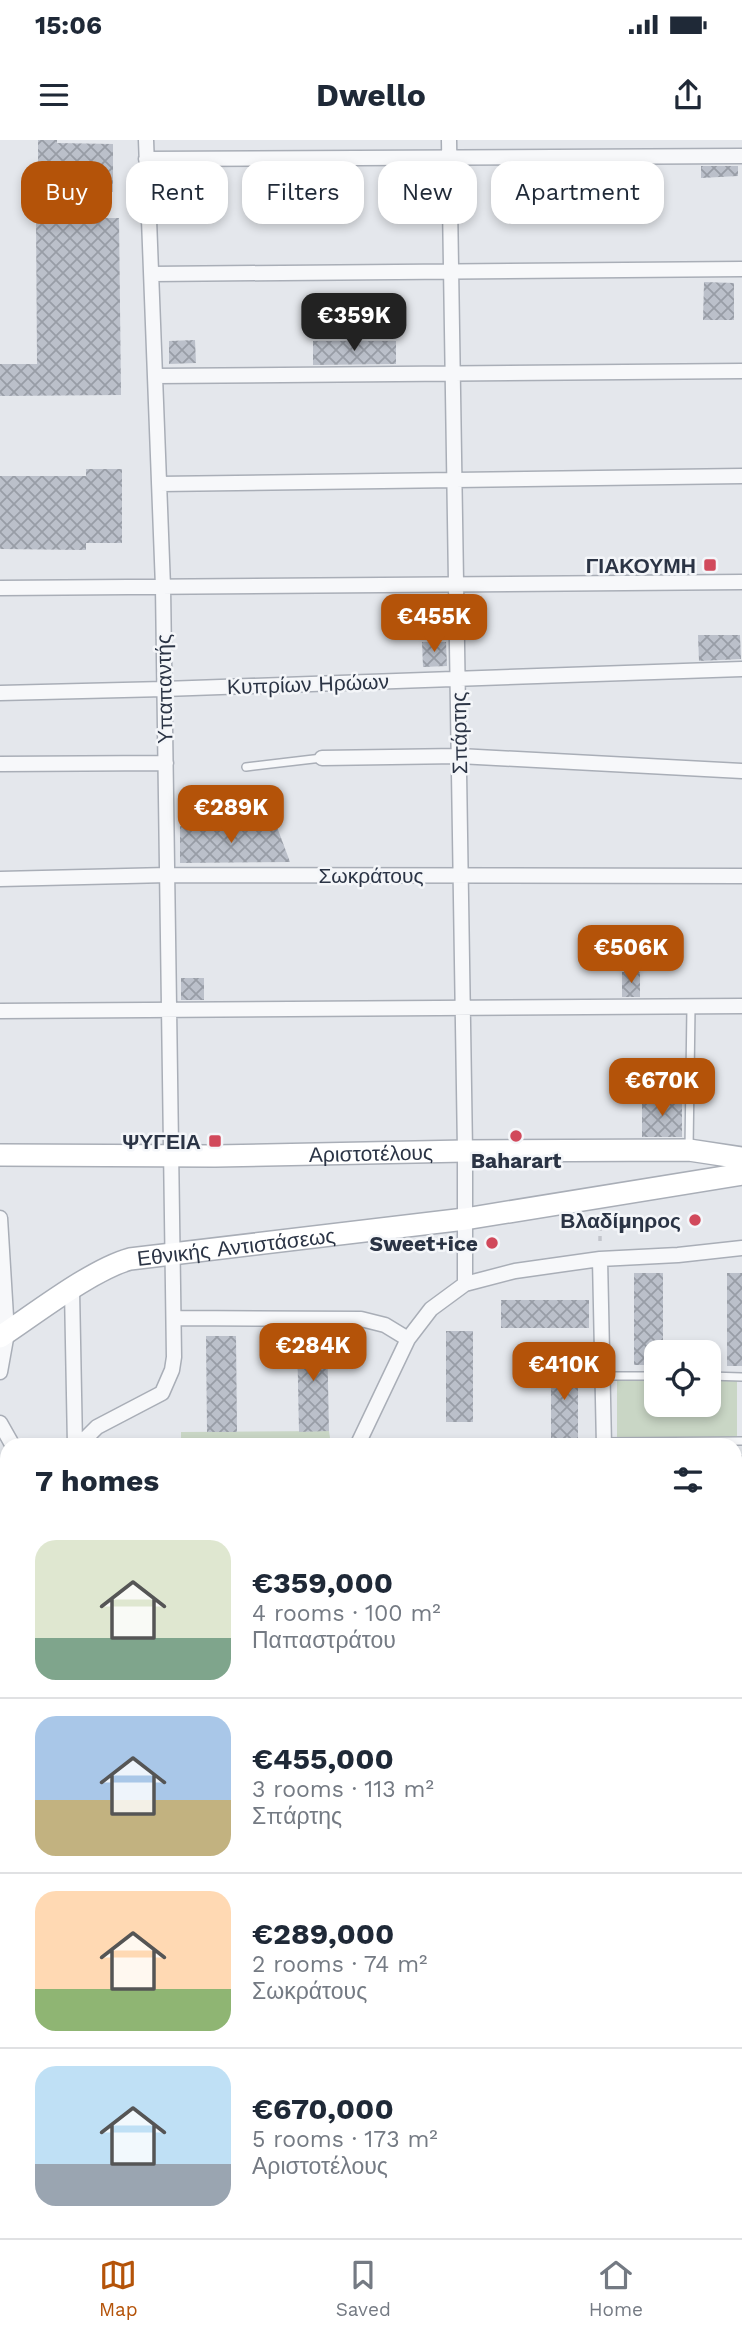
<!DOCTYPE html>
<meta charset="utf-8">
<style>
:root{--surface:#fff;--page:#f6f6f7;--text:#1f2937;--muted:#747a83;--line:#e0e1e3;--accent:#b45309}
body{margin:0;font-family:"Work Sans",sans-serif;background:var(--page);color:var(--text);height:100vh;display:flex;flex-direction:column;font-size:26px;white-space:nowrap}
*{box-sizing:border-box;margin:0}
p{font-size:23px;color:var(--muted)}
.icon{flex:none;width:38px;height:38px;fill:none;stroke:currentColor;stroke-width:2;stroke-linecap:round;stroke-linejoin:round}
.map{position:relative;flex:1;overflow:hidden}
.panel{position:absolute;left:0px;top:1298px;width:742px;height:800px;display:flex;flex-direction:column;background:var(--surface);border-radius:21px 21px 0 0;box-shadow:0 4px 10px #0003}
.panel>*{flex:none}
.top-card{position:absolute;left:21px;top:21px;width:700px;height:63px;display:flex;gap:14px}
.tools{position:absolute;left:644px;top:1200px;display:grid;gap:14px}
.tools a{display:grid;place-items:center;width:77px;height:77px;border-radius:14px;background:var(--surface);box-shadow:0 4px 10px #0003;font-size:35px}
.price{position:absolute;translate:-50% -60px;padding:0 16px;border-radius:14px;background:var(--accent);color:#fff;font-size:23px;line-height:46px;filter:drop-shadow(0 2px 4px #0008)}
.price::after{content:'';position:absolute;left:50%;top:42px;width:21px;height:16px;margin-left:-10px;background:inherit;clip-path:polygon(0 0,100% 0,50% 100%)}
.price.selected{background:#222;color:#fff}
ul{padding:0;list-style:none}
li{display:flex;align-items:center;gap:21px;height:175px;padding:0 35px}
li+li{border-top:2px solid var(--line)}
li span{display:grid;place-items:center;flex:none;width:196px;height:140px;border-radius:21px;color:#555}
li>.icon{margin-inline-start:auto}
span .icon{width:84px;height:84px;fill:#fffc;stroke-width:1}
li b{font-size:30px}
h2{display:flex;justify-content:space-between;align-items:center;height:84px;padding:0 35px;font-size:30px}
.chip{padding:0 24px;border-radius:21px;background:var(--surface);box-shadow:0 4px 10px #0003;font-size:24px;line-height:63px}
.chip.selected{background:var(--accent);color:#fff}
.status{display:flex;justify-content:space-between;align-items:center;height:49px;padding:0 35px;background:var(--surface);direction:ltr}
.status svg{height:19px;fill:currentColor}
header{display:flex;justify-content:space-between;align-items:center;height:91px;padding:0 35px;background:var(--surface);font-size:32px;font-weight:700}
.tab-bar{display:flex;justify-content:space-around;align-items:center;height:98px;border-top:2px solid var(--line);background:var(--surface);font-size:19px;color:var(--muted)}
.tab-bar a{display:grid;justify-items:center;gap:4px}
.tab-bar .selected{color:var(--accent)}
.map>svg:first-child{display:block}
.built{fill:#d2d6de}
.green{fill:#c9d6c5}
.building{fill:url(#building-cross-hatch)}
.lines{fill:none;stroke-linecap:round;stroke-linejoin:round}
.lane-casing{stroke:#a9aeb7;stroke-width:10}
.street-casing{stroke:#a9aeb7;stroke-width:17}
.secondary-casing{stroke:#a9aeb7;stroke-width:24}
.path{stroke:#c2c5cb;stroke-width:3.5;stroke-dasharray:5 5;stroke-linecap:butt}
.lane{stroke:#f7f8fa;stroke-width:7}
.street{stroke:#f7f8fa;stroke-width:14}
.secondary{stroke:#fff;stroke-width:21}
.poi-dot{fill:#d1495b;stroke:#f4f6f9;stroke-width:2.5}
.labels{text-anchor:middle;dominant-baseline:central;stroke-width:5;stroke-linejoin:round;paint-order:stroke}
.poi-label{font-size:21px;font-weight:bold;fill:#2b3445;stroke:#f4f6f9;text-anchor:end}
.street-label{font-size:21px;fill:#2b3445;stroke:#f4f6f9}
</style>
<div class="status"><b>15:06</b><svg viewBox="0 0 49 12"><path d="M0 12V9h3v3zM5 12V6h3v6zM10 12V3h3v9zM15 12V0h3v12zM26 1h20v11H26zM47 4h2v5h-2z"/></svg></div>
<header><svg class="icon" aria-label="menu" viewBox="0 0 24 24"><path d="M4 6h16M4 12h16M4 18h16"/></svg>Dwello<svg class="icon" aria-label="share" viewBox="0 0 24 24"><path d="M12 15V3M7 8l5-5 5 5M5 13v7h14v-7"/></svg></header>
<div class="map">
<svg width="742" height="2098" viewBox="0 0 742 2098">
<defs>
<pattern id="building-cross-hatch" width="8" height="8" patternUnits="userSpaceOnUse" patternTransform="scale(1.75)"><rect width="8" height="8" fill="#bbc0ca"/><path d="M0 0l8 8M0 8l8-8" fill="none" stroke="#989da6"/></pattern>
</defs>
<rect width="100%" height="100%" fill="#e4e7ec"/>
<!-- built -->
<path class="built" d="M735,1732h7v366h-52l1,-7h44z"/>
<!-- green -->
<path class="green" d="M617,1240h39v25h53v-25h28v58h-120z
M329,1291l1,7 -3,7 -146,1v-14z
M310,2091h46l4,7h-62z
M509,2091h150l-1,5 -17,-3 -1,5h-132z"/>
<!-- building -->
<path class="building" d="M38,0h19v3l56,1v48h-75z
M701,26h37v10l-37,2z
M36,78h83l2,177 -121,1v-32h37z
M704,142l30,1v37h-31z
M195,200l1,23 -27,1v-23z
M313,201h83v23l-83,1z
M86,329h36v74h-36v7l-86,-1v-73h86z
M698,495h42l1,24 -42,2z
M422,502h24l1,24 -24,1z
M180,686l97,1 13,35 -110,1z
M622,832h18v25h-18z
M181,838h23v22h-23z
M682,958v39h-40v-38z
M634,1133h29v80h-7v12h-22z
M727,1133h15v93h-15z
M501,1160h88v28h-88z
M446,1191h27v91h-27z
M297,1195h30l2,96 -30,1z
M206,1196h30l1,96h-30z
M551,1218h27v88h-27z"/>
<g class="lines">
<!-- lane casing -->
<g class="lane-casing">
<path id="lane" d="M246,627l76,-9
M689,1009l2,-142
M604,1236h52
M709,1236l33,1
M604,1302l138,-1
M740,1632l2,-312"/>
</g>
<!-- street casing -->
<g class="street-casing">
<path id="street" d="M449,0l16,1011v133
M146,19l596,-3
M152,134l590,-5
M155,236l587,-5
M159,344l583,-8
M0,448l742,-6
M0,553l164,-4 578,-20
M322,618l137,-2 283,15
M0,624l166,-1
M0,739l168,-4 574,1
M0,871l742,-5
M0,1078l7,115 -7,39
M600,1119l4,187
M72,1150l3,156
M174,1178l187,1 24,6 23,14
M0,1283l13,23
M78,1306l19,-19 65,-34 10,-23 2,-13 -11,-770 -17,-447
M357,1306l51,-107 23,-30 34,-25 50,-13 85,-12 78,-4 64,-7
M735,1360l7,-1
M735,1500h7
M0,1564l7,-4
M0,1614l7,12
M735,1632h7
M735,1716h7
M0,1763l7,-4
M0,1945l7,-4
M158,2098l13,-7
M673,2098l1,-7"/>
</g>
<!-- secondary casing -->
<g class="secondary-casing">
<g id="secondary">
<path id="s1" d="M0,1015l215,1 250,-5 224,-1 53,8"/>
<path id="s2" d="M0,1197c35,-23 91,-67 130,-78l335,-40 277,-45"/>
</g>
</g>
<!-- path -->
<path class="path" d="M600,1076v27
M429,2098l1,-7"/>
<!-- lane -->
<use href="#lane" class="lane"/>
<!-- street -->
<use href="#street" class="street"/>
<!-- secondary -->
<use href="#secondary" class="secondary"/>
</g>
<!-- markers -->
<g class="poi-dot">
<rect x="703" y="418" width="14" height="14" rx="3.5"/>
<circle cx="516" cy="996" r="7"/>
<rect x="208" y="994" width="14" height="14" rx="3.5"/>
<circle cx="695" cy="1080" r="7"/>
<circle cx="492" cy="1103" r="7"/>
</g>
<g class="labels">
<!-- poi labels -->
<g class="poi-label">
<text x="696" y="425">ΓΙΑΚΟΥΜΗ</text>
<text x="201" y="1001">ΨΥΓΕΙΑ</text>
<text x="516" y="1020" text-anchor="middle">Baharart</text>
<text x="681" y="1080">Βλαδίμηρος</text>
<text x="478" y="1103">Sweet+ice</text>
</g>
<!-- street labels -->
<g class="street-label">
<text transform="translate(308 544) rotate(-2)">Κυπρίων Ηρώων</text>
<text transform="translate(164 549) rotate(-91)">Υπαπαντής</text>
<text transform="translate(459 593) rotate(-91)">Σπάρτης</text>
<text x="371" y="735">Σωκράτους</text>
<text stroke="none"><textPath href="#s1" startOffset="371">Αριστοτέλους</textPath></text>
<text stroke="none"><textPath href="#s2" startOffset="259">Εθνικής Αντιστάσεως</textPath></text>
</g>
</g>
</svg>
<div class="tools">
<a><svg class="icon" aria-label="locate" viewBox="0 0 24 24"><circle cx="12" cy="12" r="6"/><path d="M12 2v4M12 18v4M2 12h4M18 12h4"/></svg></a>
</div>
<b class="price selected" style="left:354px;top:213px">€359K</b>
<b class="price" style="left:434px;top:514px">€455K</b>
<b class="price" style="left:231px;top:705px">€289K</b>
<b class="price" style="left:631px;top:845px">€506K</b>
<b class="price" style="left:662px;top:978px">€670K</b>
<b class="price" style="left:313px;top:1243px">€284K</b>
<b class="price" style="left:564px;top:1262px">€410K</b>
<div class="top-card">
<a class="chip selected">Buy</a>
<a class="chip">Rent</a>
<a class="chip">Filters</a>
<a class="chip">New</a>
<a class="chip">Apartment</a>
</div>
<section class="panel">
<h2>7 homes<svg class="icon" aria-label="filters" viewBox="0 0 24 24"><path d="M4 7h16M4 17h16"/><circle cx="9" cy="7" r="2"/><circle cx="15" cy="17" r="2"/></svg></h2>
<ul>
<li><span style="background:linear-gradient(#dfe7d0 70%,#7fa58c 0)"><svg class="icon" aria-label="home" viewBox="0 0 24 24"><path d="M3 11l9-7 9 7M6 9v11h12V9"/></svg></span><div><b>€359,000</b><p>4 rooms · 100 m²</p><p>Παπαστράτου</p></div></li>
<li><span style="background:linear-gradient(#a9c7e8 60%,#c2b280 0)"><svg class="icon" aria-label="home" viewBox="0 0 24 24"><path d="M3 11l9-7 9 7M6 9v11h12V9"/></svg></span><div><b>€455,000</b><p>3 rooms · 113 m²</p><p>Σπάρτης</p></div></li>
<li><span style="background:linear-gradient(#ffd9b3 70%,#8fb573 0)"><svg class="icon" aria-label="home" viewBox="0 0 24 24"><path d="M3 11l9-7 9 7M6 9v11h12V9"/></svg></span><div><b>€289,000</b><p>2 rooms · 74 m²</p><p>Σωκράτους</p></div></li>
<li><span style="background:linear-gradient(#bfe0f5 70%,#9aa5b1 0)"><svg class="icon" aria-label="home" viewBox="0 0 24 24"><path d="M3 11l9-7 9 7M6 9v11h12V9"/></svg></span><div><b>€670,000</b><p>5 rooms · 173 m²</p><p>Αριστοτέλους</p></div></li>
</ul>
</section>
</div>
<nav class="tab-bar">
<a class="selected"><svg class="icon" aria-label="map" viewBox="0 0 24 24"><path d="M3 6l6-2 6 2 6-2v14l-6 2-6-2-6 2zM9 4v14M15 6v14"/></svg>Map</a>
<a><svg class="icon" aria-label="saved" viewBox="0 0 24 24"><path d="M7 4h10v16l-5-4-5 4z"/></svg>Saved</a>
<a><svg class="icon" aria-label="home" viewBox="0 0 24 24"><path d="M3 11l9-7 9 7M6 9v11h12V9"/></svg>Home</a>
</nav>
